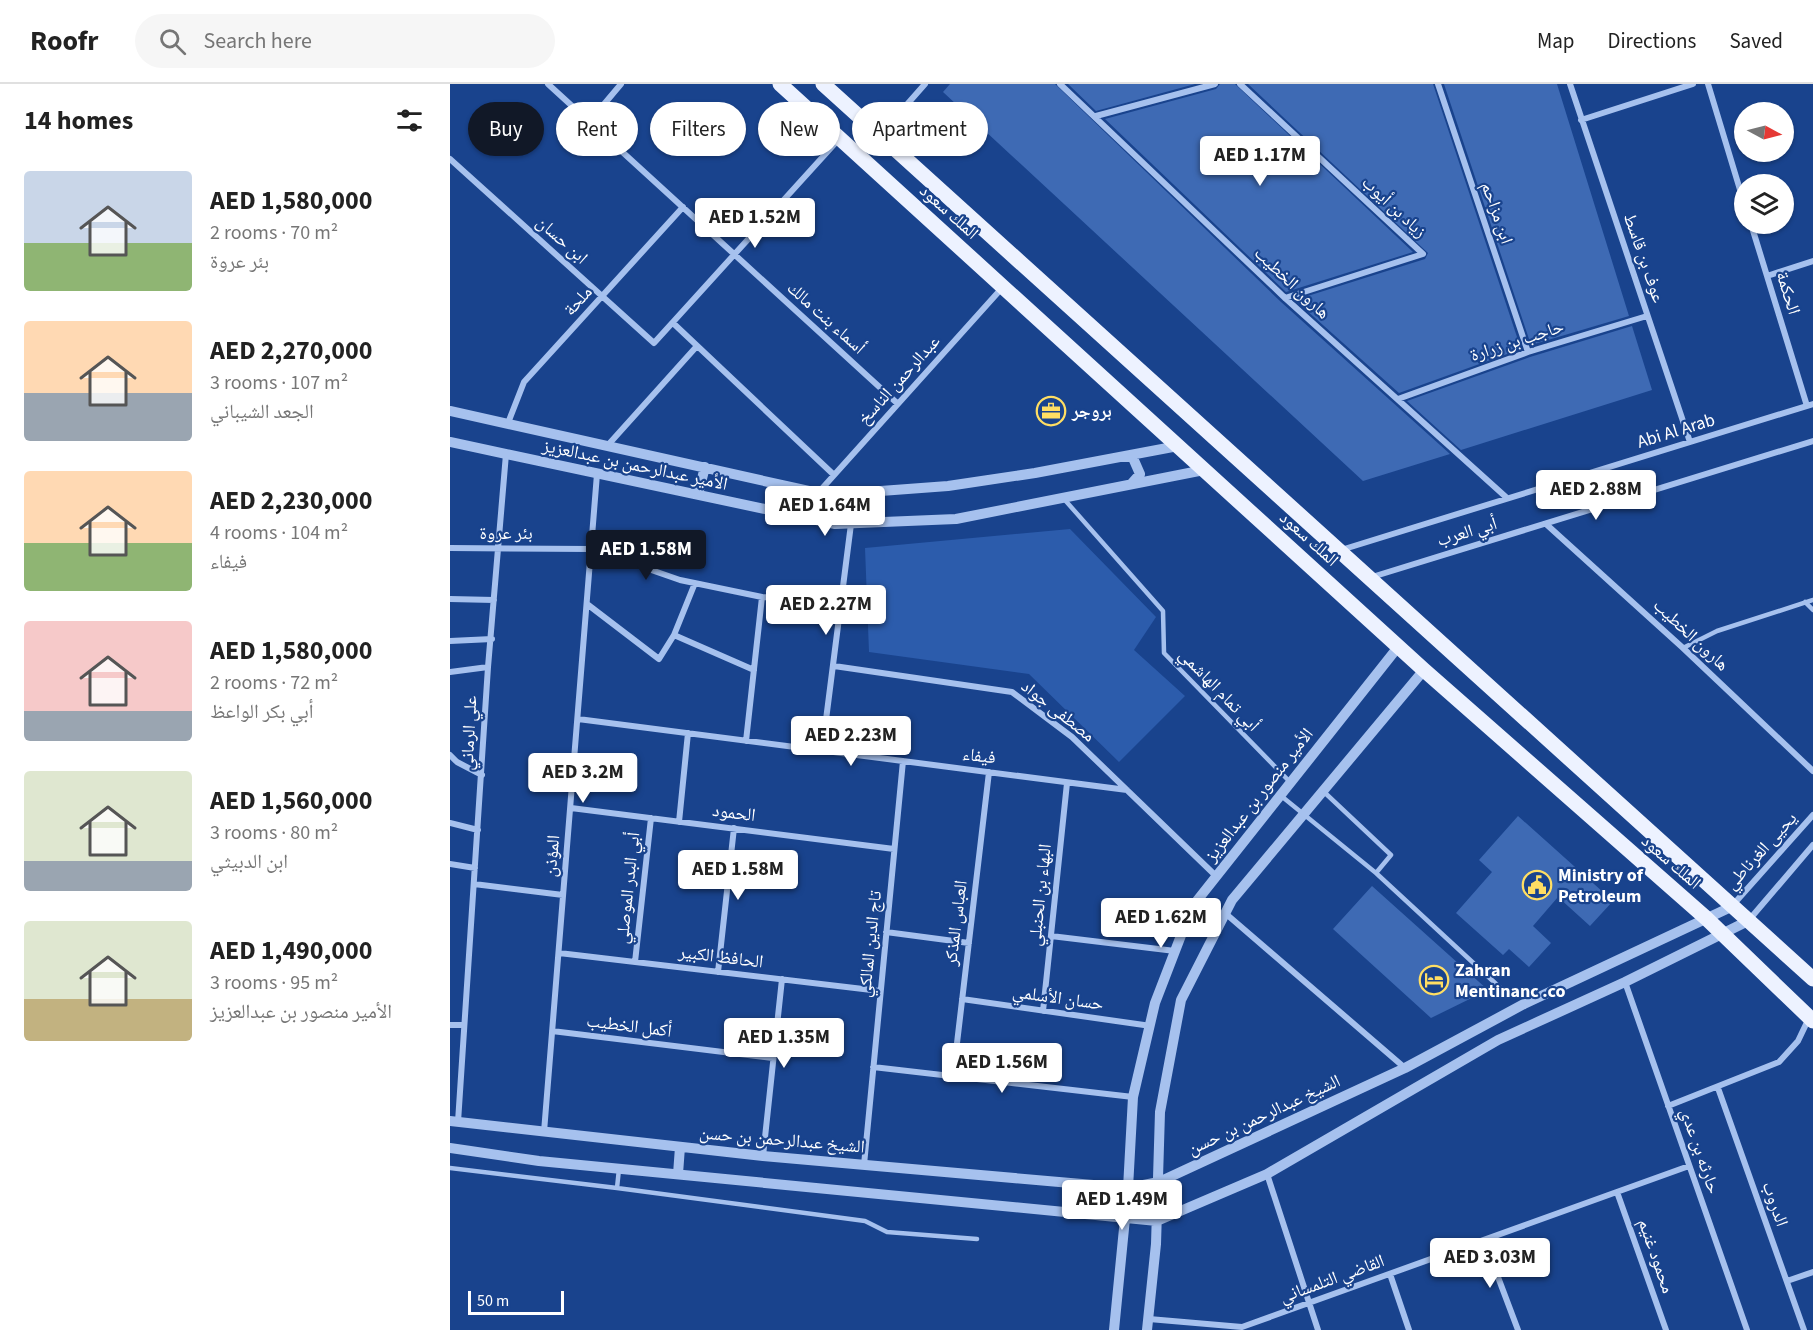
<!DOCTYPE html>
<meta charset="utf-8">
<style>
:root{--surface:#fff;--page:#f6f6f6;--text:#222;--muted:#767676;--line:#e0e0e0;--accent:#111827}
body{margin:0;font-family:"Source Sans 3","Noto Naskh Arabic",sans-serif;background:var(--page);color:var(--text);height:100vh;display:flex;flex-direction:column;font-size:22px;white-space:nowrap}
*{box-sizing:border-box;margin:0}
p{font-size:20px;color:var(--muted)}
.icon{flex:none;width:33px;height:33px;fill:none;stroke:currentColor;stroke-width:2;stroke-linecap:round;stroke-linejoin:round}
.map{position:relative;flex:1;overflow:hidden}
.drawer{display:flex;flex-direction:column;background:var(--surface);width:450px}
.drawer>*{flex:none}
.banner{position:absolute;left:18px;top:18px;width:570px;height:54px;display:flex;gap:12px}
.needle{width:39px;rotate:97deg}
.fabs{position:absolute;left:1284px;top:18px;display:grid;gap:12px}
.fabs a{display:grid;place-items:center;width:60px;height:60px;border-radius:50%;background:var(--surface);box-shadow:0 2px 4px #0004;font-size:30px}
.scale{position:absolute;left:18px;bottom:15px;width:96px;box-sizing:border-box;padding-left:6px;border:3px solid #fff;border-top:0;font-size:16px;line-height:21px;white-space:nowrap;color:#fff;-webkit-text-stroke:4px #19438d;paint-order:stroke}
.price{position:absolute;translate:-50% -51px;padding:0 14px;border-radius:6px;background:#fff;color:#222;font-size:20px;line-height:39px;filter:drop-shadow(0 2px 3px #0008)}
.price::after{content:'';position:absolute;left:50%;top:36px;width:18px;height:14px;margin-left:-9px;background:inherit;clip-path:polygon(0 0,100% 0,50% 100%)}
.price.current{background:var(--accent);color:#fff}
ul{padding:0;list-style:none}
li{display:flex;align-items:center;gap:18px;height:150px;padding:0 24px}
li span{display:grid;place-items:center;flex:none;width:168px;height:120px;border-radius:6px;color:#555}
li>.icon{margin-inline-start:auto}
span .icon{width:72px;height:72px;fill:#fffc;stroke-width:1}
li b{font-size:26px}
h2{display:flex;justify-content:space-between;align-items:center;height:72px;padding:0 24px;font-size:26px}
.pill{padding:0 21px;border-radius:27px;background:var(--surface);box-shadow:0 2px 4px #0004;font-size:21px;line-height:54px}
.pill.current{background:var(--accent);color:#fff}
header{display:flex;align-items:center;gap:36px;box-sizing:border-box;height:84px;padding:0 30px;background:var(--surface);border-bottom:2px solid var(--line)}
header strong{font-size:28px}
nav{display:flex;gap:33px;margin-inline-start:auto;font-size:21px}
.search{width:420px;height:54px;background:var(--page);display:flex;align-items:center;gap:15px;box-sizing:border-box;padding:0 21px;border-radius:33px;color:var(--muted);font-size:22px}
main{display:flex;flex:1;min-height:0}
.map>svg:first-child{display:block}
.green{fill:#2c5cac}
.building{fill:#3e6ab4}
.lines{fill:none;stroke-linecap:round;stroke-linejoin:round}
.service{stroke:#a6c1ee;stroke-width:4.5}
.minor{stroke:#a6c1ee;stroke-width:6}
.tertiary{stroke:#a6c1ee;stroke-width:10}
.primary{stroke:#edf2ff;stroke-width:15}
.labels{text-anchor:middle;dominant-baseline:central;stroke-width:4.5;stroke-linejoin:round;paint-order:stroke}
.street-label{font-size:18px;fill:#fff;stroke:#19438d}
.poi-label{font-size:18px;font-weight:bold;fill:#fff;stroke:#19438d;text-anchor:start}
</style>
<header>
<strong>Roofr</strong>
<div class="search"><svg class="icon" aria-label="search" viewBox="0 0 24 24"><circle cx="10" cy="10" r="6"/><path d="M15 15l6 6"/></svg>Search here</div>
<nav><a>Map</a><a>Directions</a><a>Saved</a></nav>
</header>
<main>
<section class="drawer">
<h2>14 homes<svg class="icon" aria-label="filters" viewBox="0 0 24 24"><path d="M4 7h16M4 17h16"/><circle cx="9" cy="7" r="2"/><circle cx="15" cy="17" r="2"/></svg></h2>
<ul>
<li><span style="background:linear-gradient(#c9d6e8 60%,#8fb573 0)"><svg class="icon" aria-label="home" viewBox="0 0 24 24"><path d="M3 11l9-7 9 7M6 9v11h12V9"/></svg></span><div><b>AED 1,580,000</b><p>2 rooms · 70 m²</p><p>بئر عروة</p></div></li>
<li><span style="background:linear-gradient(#ffd9b3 60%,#9aa5b1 0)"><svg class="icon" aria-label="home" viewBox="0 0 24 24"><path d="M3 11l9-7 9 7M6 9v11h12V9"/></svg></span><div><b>AED 2,270,000</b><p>3 rooms · 107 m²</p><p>الجعد الشيباني</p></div></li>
<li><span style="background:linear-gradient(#ffd9b3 60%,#8fb573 0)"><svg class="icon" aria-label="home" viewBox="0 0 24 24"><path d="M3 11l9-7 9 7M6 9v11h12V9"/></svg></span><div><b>AED 2,230,000</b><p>4 rooms · 104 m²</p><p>فيفاء</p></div></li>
<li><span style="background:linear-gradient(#f6c9c9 75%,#9aa5b1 0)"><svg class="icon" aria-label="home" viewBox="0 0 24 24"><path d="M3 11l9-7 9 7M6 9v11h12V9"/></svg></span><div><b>AED 1,580,000</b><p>2 rooms · 72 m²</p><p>أبي بكر الواعظ</p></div></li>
<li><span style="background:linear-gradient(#dfe7d0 75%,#9aa5b1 0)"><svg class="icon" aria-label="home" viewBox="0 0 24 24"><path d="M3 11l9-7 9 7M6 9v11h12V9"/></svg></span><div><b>AED 1,560,000</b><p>3 rooms · 80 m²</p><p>ابن الدبيثي</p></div></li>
<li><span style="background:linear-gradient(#dfe7d0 65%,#c2b280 0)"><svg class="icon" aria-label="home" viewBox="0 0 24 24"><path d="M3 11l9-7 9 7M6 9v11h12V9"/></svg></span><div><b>AED 1,490,000</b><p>3 rooms · 95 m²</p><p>الأمير منصور بن عبدالعزيز</p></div></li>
</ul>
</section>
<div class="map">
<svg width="1363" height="1246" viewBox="0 0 1363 1246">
<rect width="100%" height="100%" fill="#19438d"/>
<!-- green -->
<path class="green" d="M620,445l86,88 -22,33 51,46 -66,66 -90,-88 -160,-22 -4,-104z"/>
<!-- building -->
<path class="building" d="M500,0h105l226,218 169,152 -87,27 -420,-389z
M618,0h127l-99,27z
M770,0h15l178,168 -127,40 -181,-173 111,-30z
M798,0h185l88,265 -122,44 -104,-93 130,-41 3,-6z
M994,0h113l72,232 -98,29z
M1182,242l20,64 -191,60 -54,-49 123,-44z
M1068,732l95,85 -23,25 -32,-29 -25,29 18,17 -22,24 -20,-18 -6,6 -47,-42 36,-41 -13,-12z
M922,802l116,104 -57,28 -98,-89z"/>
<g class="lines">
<!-- service -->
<path class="service" d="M614,415l99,112 1,42 126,129
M1355,518l8,8
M1233,564l34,-17 96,-31
M830,711l96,78 15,-18 -68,-64
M926,789l132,122
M0,1084l167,20
M169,1085l-2,19 248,33 22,11 90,7"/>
<!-- minor -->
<path class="minor" d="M98,0l350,320
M610,0l225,214 222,200
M790,0l183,170 -138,44
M988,0l90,268
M1120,0l120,358
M1258,0l36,119
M646,32l119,-32
M1131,36l112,-36
M139,38l32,-38
M430,51l45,-51
M0,75l204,184 185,-204
M1301,140l56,182
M1317,192l46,-15
M223,239l161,152
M948,315l130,-47 119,-36
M58,339l16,-41 159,-175
M158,361l89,-99
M368,409l184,-205
M1096,440l137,124 130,123
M0,464l141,1 89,31 82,17 80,5
M891,466l472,-146
M922,493l441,-136
M0,515l44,1
M137,520l72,55 15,-24 80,35
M224,551l21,-52
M0,557l42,-2
M384,582l178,26 60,45 144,139
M0,588l38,-5
M128,635l549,71
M296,657l16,-144
M372,667l29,-227
M0,671l7,7 25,13
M121,724l323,41
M229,738l9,-89
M0,739l28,7
M0,780l25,4
M24,800l89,11
M1282,822l81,-91
M775,829l180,155
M1299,836l64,-75
M436,848l83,11
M601,852l124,15
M109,869l321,38
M185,878l16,-144
M268,888l16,-144
M1175,898l122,348
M512,915l189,27
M593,927l24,-228
M0,941h14
M102,947l221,27
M423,983l260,30
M503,993l36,-305
M1268,1004l86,242
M1218,1022l111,-44 19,-21 11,-23
M8,1038l30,-455 18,-213
M94,1048l53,-658
M313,1072l19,-177
M414,1081l39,-404
M817,1090l51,156
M1167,1108l49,138
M1034,1156l34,90
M940,1190l19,56
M1337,1197l26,-9
M699,1235l93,8 447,-161"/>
<!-- tertiary -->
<path class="tertiary" d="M0,327l377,84 121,-9 87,-13 143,-27
M0,358l385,82 121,-5 248,-49
M675,372l8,2 7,16 -8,9
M248,410l7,-27
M0,1037l313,35 365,32 31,-6 246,-114 119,-64 207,-97
M0,1064l89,13 618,60 110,-47 231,-134 127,-58 123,-61
M228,1090l2,-27
M664,1246l14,-142 5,-91 22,-94 37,-96 206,-260
M697,1246l9,-86 4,-132 21,-112 51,-100 192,-230"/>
<!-- primary -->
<path class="primary" d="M330,0l644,586 282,248 107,103
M373,0l990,895"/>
</g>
<!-- icons -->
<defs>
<g id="office-ring" transform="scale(1.5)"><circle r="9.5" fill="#19438d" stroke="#ffde63" stroke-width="1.5"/><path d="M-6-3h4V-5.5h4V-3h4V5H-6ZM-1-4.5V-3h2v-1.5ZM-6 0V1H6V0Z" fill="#ffde63"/></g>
<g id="civic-ring" transform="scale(1.5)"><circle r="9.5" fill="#19438d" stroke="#ffde63" stroke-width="1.5"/><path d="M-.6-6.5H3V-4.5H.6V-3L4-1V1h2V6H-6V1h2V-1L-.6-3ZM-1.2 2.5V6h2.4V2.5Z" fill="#ffde63"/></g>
<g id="hotel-ring" transform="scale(1.5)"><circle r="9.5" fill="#19438d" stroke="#ffde63" stroke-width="1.5"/><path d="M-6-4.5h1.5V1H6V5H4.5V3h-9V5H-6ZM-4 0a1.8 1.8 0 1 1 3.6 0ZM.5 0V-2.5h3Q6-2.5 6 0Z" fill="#ffde63"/></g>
</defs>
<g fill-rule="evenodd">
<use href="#office-ring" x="601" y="327"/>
<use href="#civic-ring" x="1087" y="801"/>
<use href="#hotel-ring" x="984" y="896"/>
</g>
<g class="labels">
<!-- street labels -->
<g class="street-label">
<text transform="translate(944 123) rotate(43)">زياد بن أيوب</text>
<text transform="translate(499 128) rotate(42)">الملك سعود</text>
<text transform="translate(1047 129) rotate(71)">ابن مزاحم</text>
<text transform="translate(112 156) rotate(42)">ابن حسان</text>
<text transform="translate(1194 174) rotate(71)">عوف بن قاسط</text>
<text transform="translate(842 199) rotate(43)">هارون الخطيب</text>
<text transform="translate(1338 209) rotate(73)">الحكمة</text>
<text transform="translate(128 217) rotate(-48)">ملحة</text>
<text transform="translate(376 234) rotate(42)">أسماء بنت مالك</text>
<text transform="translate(1067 257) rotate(-18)">حاجب بن زرارة</text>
<text transform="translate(449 296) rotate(-48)">عبدالرحمن الناسخ</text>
<text transform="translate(1226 347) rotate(-17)">Abi Al Arab</text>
<text transform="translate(185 381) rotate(12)">الأمير عبدالرحمن بن عبدالعزيز</text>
<text transform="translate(1017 448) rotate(-17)">أبي العرب</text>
<text x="56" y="449">بئر عروة</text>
<text transform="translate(859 455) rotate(42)">الملك سعود</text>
<text transform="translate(1241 551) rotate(43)">هارون الخطيب</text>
<text transform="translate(769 606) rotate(46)">أبي تمام الهاشمي</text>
<text transform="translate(608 627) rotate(38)">مصطفى جواد</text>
<text transform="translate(19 649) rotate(-87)">علي الرماني</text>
<text transform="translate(529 672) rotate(7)">فيفاء</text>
<text transform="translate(809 711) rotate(-52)">الأمير منصور بن عبدالعزيز</text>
<text transform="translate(284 729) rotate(7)">الحمود</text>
<text transform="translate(1311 767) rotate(-48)">يحيى الغرناطي</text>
<text transform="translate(102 772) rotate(-85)">المؤذن</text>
<text transform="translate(1221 778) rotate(41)">الملك سعود</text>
<text transform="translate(178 804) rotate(-84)">أبي البدر الموصلي</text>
<text transform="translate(590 811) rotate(-84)">البهاء بن الحنبلي</text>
<text transform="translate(506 839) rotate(-83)">العباس المذكر</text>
<text transform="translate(420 860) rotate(-84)">تاج الدين المالكي</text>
<text transform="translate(271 873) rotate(7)">الحافظ الكبير</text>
<text transform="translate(608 914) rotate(8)">حسان الأسلمي</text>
<text transform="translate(179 942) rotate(7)">أكمل الخطيب</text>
<text transform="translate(814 1031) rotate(-25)">الشيخ عبدالرحمن بن حسن</text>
<text transform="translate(332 1056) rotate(5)">الشيخ عبدالرحمن بن حسن</text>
<text transform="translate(1250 1067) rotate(71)">حارثه بن عدي</text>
<text transform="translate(1325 1120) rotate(71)">الدروب</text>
<text transform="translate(1206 1172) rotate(71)">محمود غنيم</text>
<text transform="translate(882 1195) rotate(-20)">القاضي التلمساني</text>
</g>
<!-- poi labels -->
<g class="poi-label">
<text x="622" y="327">بروجر</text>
<text x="1108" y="791">Ministry of<tspan x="1108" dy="21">Petroleum</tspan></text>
<text x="1005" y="886">Zahran<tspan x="1005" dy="21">Mentinanc .co</tspan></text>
</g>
</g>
</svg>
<div class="fabs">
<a><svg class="needle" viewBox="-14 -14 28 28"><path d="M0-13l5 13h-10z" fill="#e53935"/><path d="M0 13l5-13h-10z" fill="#767676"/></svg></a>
<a><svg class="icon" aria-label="layers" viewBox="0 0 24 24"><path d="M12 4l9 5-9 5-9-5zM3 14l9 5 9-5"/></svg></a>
</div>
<div class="scale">50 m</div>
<b class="price" style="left:810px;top:103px">AED 1.17M</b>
<b class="price" style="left:305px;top:165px">AED 1.52M</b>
<b class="price" style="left:1146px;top:437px">AED 2.88M</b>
<b class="price" style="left:375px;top:453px">AED 1.64M</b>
<b class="price current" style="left:196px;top:497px">AED 1.58M</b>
<b class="price" style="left:376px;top:552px">AED 2.27M</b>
<b class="price" style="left:401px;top:683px">AED 2.23M</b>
<b class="price" style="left:133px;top:720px">AED 3.2M</b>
<b class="price" style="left:288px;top:817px">AED 1.58M</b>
<b class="price" style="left:711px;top:865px">AED 1.62M</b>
<b class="price" style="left:334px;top:985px">AED 1.35M</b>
<b class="price" style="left:552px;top:1010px">AED 1.56M</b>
<b class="price" style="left:672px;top:1147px">AED 1.49M</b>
<b class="price" style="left:1040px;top:1205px">AED 3.03M</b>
<div class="banner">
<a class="pill current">Buy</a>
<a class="pill">Rent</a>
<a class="pill">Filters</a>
<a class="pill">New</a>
<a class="pill">Apartment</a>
</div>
</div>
</main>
